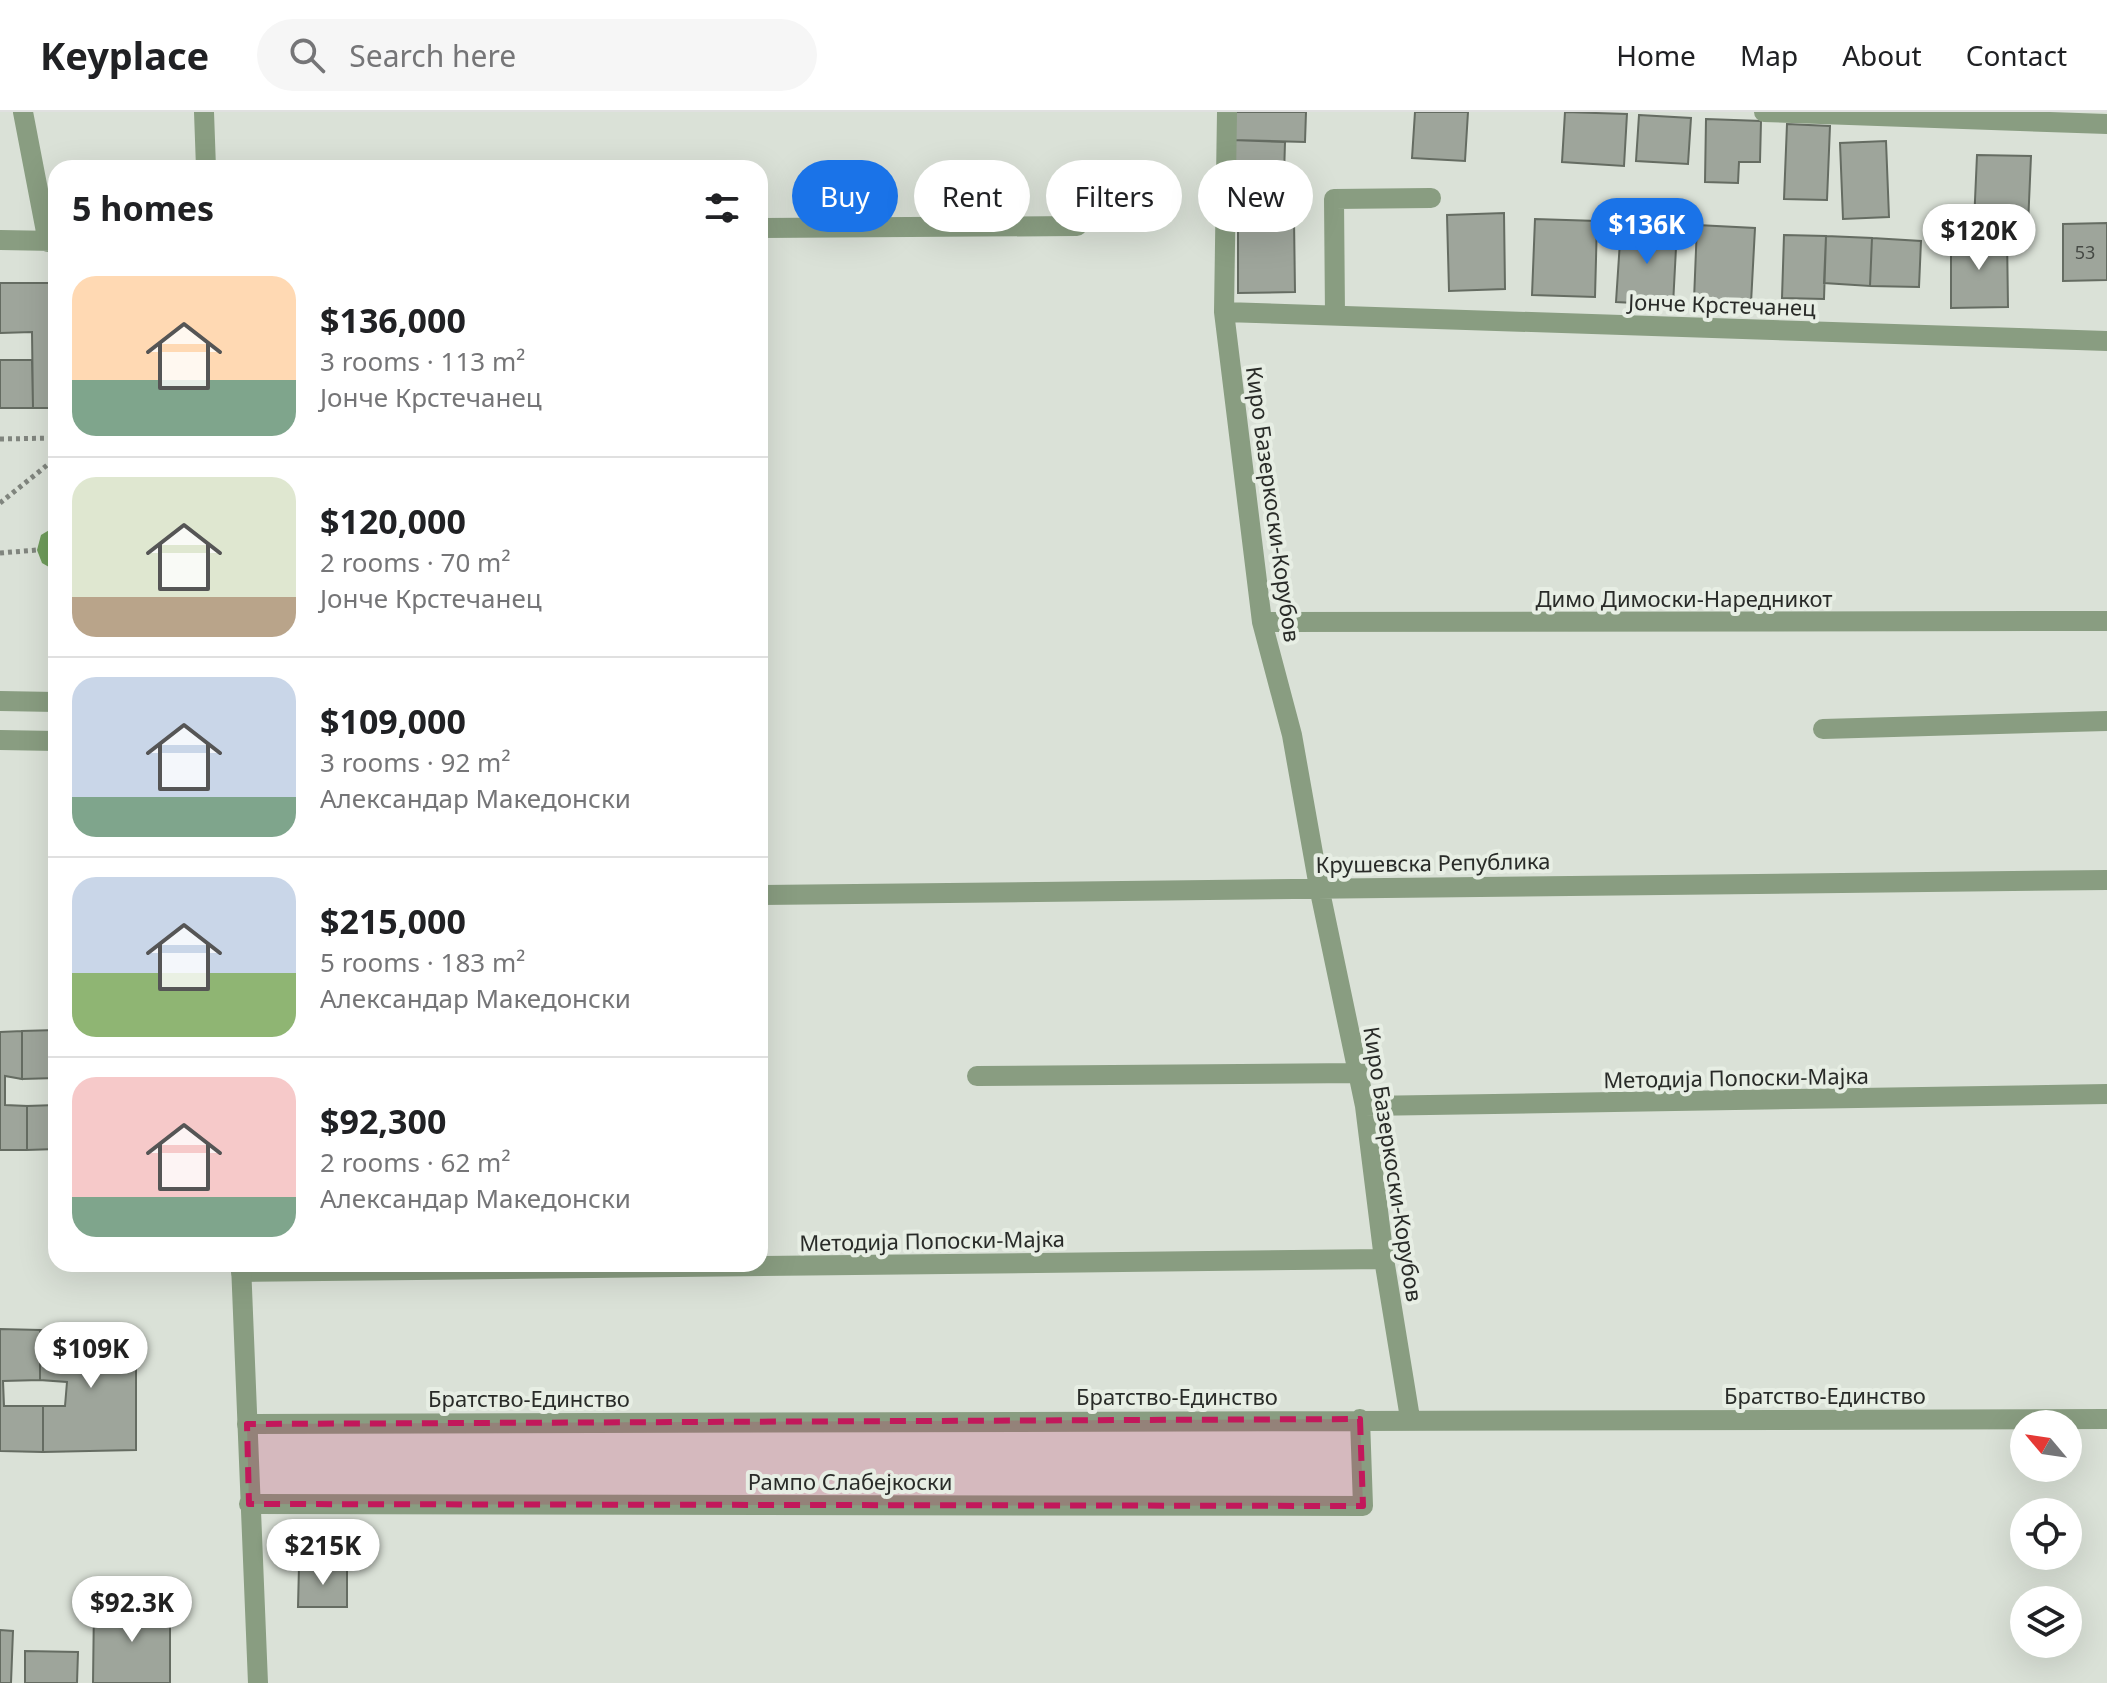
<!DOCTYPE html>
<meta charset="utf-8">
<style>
:root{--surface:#fff;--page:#f6f6f6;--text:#202124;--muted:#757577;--line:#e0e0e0;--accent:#1a73e8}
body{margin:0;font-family:"Noto Sans",sans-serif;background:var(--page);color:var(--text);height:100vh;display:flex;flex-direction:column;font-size:30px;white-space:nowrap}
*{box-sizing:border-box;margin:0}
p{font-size:26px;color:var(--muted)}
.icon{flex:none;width:44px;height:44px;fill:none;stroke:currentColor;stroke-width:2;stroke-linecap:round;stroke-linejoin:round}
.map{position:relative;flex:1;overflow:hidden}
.details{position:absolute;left:48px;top:48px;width:720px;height:1112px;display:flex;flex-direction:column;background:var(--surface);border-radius:24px;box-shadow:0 8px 32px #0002}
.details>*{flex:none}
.top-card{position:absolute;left:792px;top:48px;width:760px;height:72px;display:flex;gap:16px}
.needle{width:52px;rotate:299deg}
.buttons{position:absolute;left:2010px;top:1298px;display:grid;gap:16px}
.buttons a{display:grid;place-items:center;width:72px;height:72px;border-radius:50%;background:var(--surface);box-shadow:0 8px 32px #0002;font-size:40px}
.price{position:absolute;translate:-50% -68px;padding:0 18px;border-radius:28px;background:#fff;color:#222;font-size:26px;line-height:52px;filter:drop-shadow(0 2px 4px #0008)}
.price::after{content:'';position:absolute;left:50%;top:48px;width:24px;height:18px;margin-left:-12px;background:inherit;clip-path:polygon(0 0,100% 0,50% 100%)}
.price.active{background:var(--accent);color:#fff}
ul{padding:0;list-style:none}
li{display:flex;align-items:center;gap:24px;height:200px;padding:0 24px}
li+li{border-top:2px solid var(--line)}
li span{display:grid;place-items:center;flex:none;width:224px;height:160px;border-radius:24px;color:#555}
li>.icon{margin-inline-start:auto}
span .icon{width:96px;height:96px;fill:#fffc;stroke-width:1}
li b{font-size:34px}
h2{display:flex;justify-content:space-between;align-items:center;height:96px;padding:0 24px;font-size:34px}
.chip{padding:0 28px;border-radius:36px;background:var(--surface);box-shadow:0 8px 32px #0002;font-size:28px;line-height:72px}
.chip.active{background:var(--accent);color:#fff}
header{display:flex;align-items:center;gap:48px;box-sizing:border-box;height:112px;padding:0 40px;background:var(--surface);border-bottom:2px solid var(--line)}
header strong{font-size:38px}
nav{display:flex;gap:44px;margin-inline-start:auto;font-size:28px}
.search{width:560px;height:72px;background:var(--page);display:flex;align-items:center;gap:20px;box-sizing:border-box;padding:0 28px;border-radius:44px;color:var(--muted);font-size:30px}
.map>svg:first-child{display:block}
.water{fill:#6f9c5b}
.building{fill:#9ea59b;stroke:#656c62;stroke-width:2}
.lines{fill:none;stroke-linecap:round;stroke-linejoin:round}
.path{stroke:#80857e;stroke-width:5;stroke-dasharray:4 4;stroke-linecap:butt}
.minor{stroke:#899d81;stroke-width:20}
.tertiary{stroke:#899d81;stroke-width:20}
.marked{fill:#c2185b;fill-opacity:0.2;stroke:#c2185b;stroke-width:6;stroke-dasharray:16 10;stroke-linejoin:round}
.labels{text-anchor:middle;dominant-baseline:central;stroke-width:8;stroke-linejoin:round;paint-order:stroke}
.number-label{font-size:18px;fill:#464a45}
.street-label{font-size:22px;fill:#292b28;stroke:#e7eee4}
</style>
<header>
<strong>Keyplace</strong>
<div class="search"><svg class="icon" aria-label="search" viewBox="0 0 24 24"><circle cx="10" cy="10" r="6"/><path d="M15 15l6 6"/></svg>Search here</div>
<nav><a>Home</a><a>Map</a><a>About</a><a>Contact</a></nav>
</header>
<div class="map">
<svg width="2107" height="1571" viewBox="0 0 2107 1571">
<rect width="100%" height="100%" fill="#dae1d7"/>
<!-- water -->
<path class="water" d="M56,414v45l-14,-8 -5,-13 4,-15z"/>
<!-- building -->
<path class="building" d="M1232,0h74l-1,30 -73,-2z
M1415,0h53l-3,49 -53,-3z
M1565,0l62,2 -3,52 -62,-4z
M1639,3l52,3 -3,46 -52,-3z
M1706,7l55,2 -1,41h-21l-1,21 -33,-1z
M1787,12l43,2 -3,74 -43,-1z
M1232,28l53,2 -2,68 -53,-2z
M1886,29l3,76 -46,2 -3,-76z
M1977,43l54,1 -3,69 -54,-2z
M1504,101l1,76 -56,2 -2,-76z
M1238,107h56l1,73 -57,1z
M1535,107l62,2 -2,76 -63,-2z
M2107,111v57l-44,1v-57z
M1697,113l58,3 -4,75 -57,-3z
M1621,114l56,3 -4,76 -57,-3z
M1784,123l42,1 -2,63 -42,-1z
M1826,124l46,2 -2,48 -46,-3z
M1951,124h56l1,71 -57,1z
M1872,126l49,3 -2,46 -49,-1z
M0,171h56v125h-23l-1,-76 -32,1z
M0,248h32l1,48h-33z
M56,918v48l-34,1v-48z
M22,919v48l-17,-3v29l22,1v44h-27v-118z
M56,993v44l-29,1v-44z
M0,1217l40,1v50l-37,1 1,25h39v46l-43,-1z
M136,1217v121l-93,2v-46h22l2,-24 -27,-2v-50z
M299,1454h48v41h-49z
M94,1492l76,1v78h-77z
M0,1518l13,1 -2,52h-11z
M25,1539l53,1 -1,31h-52z"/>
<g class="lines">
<!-- path -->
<path class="path" d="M0,327l56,-1
M0,391l56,-45
M0,441l37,-3"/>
<!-- minor -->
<path class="minor" d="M23,0l25,130
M1227,0l-3,200 38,310 30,113 27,152 46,219 19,153 26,159
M1764,0l343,12
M760,116l317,-2
M0,128l56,1
M1224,200l883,29
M1335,203l-1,-116 97,-1
M1262,510l845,-1
M1823,617l284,-8
M760,783l1347,-15
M977,964l381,-3
M1365,994l742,-12
M241,1160l1143,-13
M247,1312l1860,-5
M249,1392l1114,2 -3,-87"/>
<!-- tertiary -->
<path class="tertiary" d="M204,0l2,56
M0,589l56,1
M0,628l56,1
M241,1152l17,419"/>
</g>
<!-- marked area -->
<path class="marked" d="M1360,1307l3,87 -1114,-2 -2,-80z"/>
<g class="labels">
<!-- number labels -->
<g class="number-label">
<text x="2085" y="140">53</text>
</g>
<!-- street labels -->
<g class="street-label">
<text transform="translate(1722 192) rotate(2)">Јонче Крстечанец</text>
<text transform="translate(1274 392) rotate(82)">Киро Базеркоски-Корубов</text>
<text x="1684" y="486">Димо Димоски-Наредникот</text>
<text transform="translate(1433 750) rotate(-1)">Крушевска Република</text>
<text transform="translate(1736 965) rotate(-1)">Методија Попоски-Мајка</text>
<text transform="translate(1394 1052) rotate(81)">Киро Базеркоски-Корубов</text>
<text transform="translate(932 1128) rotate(-1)">Методија Попоски-Мајка</text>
<text x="1825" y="1283">Братство-Единство</text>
<text x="1177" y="1284">Братство-Единство</text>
<text x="529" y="1286">Братство-Единство</text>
<text x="850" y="1369">Рампо Слабејкоски</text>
</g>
</g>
</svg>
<div class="buttons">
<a><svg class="needle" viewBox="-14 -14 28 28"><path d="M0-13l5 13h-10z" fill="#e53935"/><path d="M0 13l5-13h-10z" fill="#757577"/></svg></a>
<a><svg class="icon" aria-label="locate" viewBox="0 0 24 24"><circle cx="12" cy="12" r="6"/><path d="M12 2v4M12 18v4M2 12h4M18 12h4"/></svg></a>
<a><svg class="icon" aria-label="layers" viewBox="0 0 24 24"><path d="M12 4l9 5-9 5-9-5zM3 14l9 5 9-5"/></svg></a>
</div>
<b class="price active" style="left:1647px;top:154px">$136K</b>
<b class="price" style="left:1979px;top:160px">$120K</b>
<b class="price" style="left:91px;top:1278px">$109K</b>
<b class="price" style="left:323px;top:1475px">$215K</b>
<b class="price" style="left:132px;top:1532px">$92.3K</b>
<div class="top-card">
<a class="chip active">Buy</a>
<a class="chip">Rent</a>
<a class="chip">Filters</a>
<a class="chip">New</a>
</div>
<section class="details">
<h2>5 homes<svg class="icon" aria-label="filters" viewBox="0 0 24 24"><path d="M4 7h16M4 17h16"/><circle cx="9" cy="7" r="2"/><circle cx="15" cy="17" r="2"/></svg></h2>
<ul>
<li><span style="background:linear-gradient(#ffd9b3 65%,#7fa58c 0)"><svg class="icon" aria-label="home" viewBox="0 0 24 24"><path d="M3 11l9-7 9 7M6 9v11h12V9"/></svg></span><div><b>$136,000</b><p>3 rooms · 113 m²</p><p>Јонче Крстечанец</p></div></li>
<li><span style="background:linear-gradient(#dfe7d0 75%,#b9a48a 0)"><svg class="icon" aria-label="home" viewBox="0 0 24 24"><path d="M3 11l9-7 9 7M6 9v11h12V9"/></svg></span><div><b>$120,000</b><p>2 rooms · 70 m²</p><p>Јонче Крстечанец</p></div></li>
<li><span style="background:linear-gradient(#c9d6e8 75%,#7fa58c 0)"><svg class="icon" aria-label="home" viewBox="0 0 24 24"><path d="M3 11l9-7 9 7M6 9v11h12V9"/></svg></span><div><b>$109,000</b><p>3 rooms · 92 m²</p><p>Александар Македонски</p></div></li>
<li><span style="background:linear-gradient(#c9d6e8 60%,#8fb573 0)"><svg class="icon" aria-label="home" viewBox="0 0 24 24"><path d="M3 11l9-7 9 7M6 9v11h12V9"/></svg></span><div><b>$215,000</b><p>5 rooms · 183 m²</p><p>Александар Македонски</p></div></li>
<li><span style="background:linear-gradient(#f6c9c9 75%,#7fa58c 0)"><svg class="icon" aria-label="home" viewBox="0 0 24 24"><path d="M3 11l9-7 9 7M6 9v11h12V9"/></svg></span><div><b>$92,300</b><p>2 rooms · 62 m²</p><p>Александар Македонски</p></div></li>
</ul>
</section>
</div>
